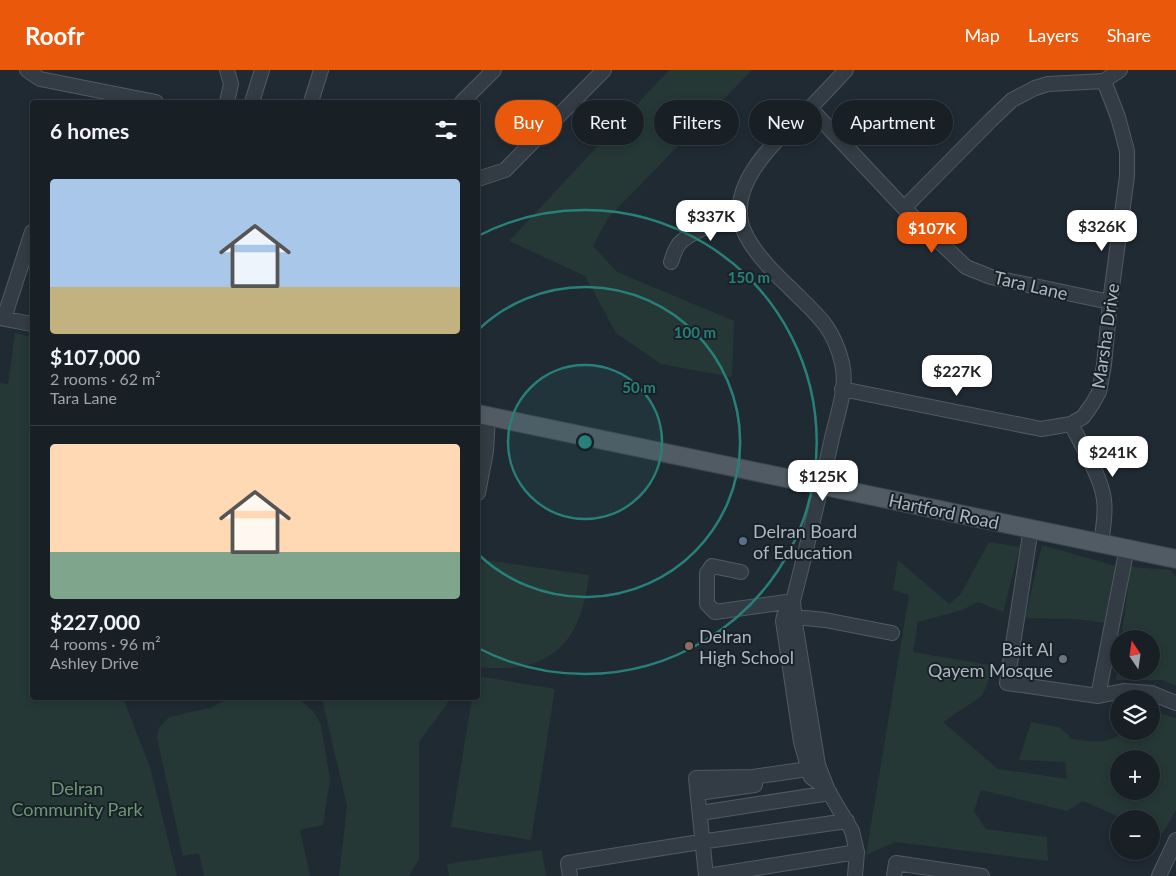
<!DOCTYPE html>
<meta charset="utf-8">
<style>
:root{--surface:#182026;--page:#21282e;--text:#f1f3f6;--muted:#9fa3a7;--line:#363e43;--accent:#ea580c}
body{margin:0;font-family:Lato,sans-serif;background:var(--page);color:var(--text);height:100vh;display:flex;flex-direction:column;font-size:19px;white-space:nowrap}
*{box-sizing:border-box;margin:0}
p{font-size:16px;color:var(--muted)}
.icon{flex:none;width:28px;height:28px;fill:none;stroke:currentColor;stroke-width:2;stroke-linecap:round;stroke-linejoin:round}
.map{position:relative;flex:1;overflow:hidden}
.panel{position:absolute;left:30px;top:30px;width:450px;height:600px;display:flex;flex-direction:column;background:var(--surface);border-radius:5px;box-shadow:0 2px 8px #0003,0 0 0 1px var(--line)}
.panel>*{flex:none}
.hud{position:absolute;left:495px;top:30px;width:475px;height:45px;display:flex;gap:10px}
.needle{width:32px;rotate:347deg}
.fabs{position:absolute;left:1110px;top:560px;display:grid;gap:10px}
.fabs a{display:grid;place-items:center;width:50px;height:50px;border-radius:50%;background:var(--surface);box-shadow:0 2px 8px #0003,0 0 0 1px var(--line);font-size:25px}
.price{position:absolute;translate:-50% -42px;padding:0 11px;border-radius:10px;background:#fff;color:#222;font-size:16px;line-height:32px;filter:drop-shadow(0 1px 2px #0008)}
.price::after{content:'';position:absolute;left:50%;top:30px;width:15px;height:11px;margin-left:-8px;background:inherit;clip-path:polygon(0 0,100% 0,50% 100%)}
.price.on{background:var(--accent);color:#fff}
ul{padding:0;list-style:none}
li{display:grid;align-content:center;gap:10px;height:265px;padding:0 20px}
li+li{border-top:1px solid var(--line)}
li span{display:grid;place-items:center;height:155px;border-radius:5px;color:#555}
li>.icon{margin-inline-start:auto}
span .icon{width:90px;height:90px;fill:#fffc;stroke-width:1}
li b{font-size:21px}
h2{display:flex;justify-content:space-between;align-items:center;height:60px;padding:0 20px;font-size:21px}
.tag{padding:0 18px;border-radius:22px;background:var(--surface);box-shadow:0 2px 8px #0003,0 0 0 1px var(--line);font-size:18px;line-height:45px}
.tag.on{background:var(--accent);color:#fff}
header{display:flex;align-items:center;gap:30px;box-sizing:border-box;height:70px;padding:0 25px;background:var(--accent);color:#fff}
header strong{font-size:24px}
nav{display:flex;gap:28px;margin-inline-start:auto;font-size:18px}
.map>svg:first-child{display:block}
.green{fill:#253836;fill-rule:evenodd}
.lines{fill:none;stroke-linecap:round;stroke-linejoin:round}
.minor-casing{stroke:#505a62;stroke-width:16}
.major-casing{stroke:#3c454e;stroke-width:20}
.minor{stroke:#333c44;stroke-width:14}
.major{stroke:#515b64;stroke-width:18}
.ring{fill:none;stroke:#27807a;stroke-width:2.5}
.service-dot{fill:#5c6f8a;stroke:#192128;stroke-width:2}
.education-dot{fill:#8d6e63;stroke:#192128;stroke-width:2}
.worship-dot{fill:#6b7280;stroke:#192128;stroke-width:2}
.labels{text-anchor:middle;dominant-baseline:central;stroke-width:4;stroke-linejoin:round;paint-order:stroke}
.street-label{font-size:18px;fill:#adb7c1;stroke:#192128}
.poi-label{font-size:18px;fill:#adb7c1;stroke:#192128;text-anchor:start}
.park-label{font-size:18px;fill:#6e9672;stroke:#192128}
.centre{fill:#27807a;stroke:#192128;stroke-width:2.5}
.ring-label{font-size:15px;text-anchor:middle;font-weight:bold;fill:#27807a;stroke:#192128;stroke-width:4;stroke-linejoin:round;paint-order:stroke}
</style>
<header>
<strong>Roofr</strong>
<nav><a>Map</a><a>Layers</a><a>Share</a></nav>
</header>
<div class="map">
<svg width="1176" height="806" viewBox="0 0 1176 806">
<rect width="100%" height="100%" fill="#202a33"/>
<!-- green -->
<path class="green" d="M669,0h83l-144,148 -15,28 24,26 117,49 -2,56 -71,-13 -45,-31 -31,-57 -76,-35z
M15,263l17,4v361h91l27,69 27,109h-177v-493l8,1z
M989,472l31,5 -17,65 -25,-10 -16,8 -44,12 -5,30 82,14 -13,30 -39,26 55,47 69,10 -2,-17 -46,-2 12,-38 30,6 11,11c18,2 38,7 51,-8h28v-20l25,7v92l-13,23 -12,-4v-10h-27l-41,-18 -16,10 -86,-21 -7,21 12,18 61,8 1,24 -153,-19 -29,13 43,-260 -16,-5 5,-30 51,44 11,-9zM1119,689h32v32h-32z
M1042,475l74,21 -12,57 -27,-4 -52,-1z
M485,490l104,15c-8,70 -40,100 -111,92v-72l3,-32z
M1131,497l39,3 6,6v110l-14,-6h-46l3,-22v13h32v-32h-30z
M478,606l77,13 -24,151 -80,-13 21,-129h6z
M230,628h68l16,14 7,13 9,54 -7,46 -23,5 10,46h-106l-5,-23 -16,3 -26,-119 2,-9 10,-11 41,-9z
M322,628h129l-32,44v117l-10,17h-70l8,-70z
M542,780l4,26h-97l-2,-12z"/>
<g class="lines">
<!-- minor casing -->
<g class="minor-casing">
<path id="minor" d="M27,0l13,9 116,23
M227,0l4,14 -4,18
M846,0c-13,14 -26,28 -39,41 -29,28 -83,74 -63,120 8,19 30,42 45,56 26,26 44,38 53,76 6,24 -5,52 -10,75 -12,54 -25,109 -39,163l-9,15 -1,5 18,121 10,35 16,12 25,42 5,21 -2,24
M252,32l10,-32
M311,32l10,-32
M462,32l32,-32
M810,38l94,100 62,59 25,10 119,25
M478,109l27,-9 99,-100
M904,138l87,-88 21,-20 23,-12 13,-4 56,-3 16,-11
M671,192c2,-6 4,-13 8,-18 12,-14 43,-22 61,-31
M0,248l32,6
M4,248l28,-86
M842,319l199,40 30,-5 12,-7 10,-14 6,-11 5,-27 6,-63 17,-126v-25l-9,-34 -14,-36
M1071,354c10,20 31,54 33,76 2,14 -1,29 -3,43
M478,423l8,-42 2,-35
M1031,458l-24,155 91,13 26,-5 27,2 25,10
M741,502l-29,-6 -5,7v31l8,8 78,-11
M793,531l2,22 23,142 9,23
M795,547l30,3 67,13
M1098,626l29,-148
M698,723l57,-8
M700,743l130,-20
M570,806l-2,-13 132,-21 147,-21
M706,806l-10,-98 57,-1 55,-8
M707,806l150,-24
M894,806l2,-13 86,13
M1159,806l17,-36"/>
</g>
<!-- major casing -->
<g class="major-casing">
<path id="major" d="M478,344l698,145"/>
</g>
<!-- minor -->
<use href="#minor" class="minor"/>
<!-- major -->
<use href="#major" class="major"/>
</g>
<!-- distance rings -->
<circle cx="585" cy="372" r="77" fill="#27807a" fill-opacity=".12"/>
<g class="ring">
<circle cx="585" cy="372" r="77"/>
<path d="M478 260A155 155 0 1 1 478 484"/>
<path d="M478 166A232 232 0 1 1 478 578"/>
</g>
<!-- markers -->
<circle class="service-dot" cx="743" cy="471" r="5"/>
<circle class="education-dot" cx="689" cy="576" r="5"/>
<circle class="worship-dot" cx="1063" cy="589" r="5"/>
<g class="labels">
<!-- street labels -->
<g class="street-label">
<text transform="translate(1031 215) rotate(13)">Tara Lane</text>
<text transform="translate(1105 266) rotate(-82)">Marsha Drive</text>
<text transform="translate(944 441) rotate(12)">Hartford Road</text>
</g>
<!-- poi labels -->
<g class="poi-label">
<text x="753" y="461">Delran Board<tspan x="753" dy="21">of Education</tspan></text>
<text x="699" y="566">Delran<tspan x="699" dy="21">High School</tspan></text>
<text x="1053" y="579" text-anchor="end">Bait Al<tspan x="1053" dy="21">Qayem Mosque</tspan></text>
</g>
<!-- park labels -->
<g class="park-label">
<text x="77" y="718">Delran<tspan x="77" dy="21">Community Park</tspan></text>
</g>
</g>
<circle cx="585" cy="372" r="8" class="centre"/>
<g class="ring-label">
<text x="749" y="213">150 m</text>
<text x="695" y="268">100 m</text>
<text x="639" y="323">50 m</text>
</g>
</svg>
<div class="fabs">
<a><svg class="needle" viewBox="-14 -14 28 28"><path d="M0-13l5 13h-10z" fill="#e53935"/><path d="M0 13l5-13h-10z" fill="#9fa3a7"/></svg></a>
<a><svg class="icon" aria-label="layers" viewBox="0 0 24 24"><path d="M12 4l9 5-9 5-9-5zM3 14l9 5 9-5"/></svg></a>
<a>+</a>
<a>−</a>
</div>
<b class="price" style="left:711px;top:172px">$337K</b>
<b class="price" style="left:1102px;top:182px">$326K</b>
<b class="price on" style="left:932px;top:184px">$107K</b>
<b class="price" style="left:957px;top:327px">$227K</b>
<b class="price" style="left:1113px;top:408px">$241K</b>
<b class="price" style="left:823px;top:432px">$125K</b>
<div class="hud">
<a class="tag on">Buy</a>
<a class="tag">Rent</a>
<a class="tag">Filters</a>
<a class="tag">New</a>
<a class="tag">Apartment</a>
</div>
<section class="panel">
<h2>6 homes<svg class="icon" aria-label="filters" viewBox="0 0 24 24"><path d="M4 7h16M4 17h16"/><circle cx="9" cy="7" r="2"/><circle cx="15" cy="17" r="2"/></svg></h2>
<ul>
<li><span style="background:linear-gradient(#a9c7e8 70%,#c2b280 0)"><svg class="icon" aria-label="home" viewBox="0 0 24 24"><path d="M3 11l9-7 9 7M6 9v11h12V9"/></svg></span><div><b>$107,000</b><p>2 rooms · 62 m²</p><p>Tara Lane</p></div></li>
<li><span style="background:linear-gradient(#ffd9b3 70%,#7fa58c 0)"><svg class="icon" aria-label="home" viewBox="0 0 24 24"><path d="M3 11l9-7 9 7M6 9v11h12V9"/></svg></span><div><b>$227,000</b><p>4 rooms · 96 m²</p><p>Ashley Drive</p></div></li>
</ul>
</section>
</div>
